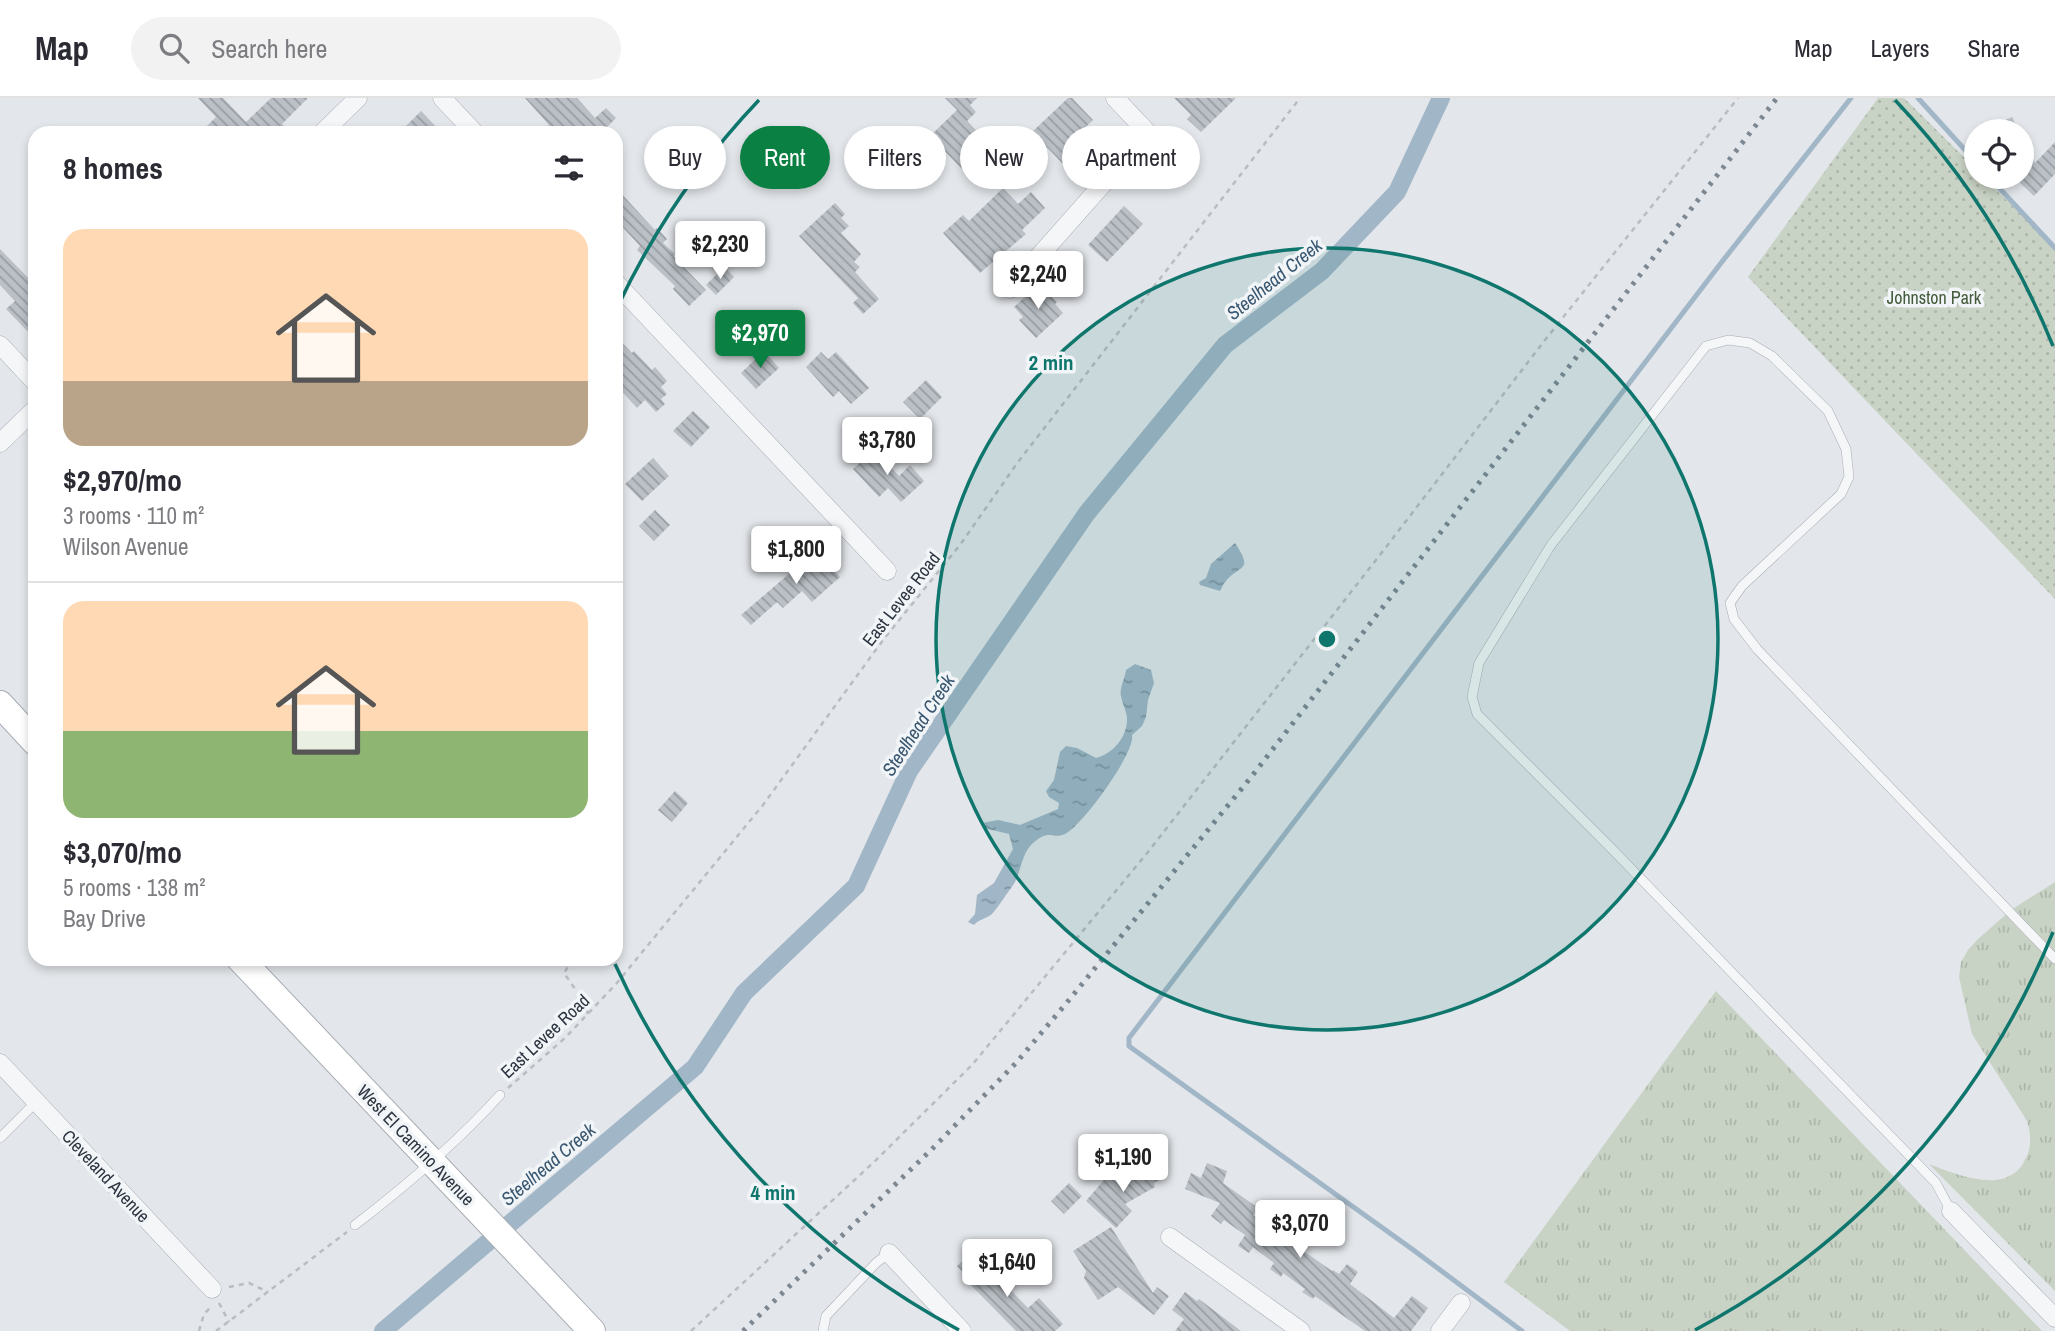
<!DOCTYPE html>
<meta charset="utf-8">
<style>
:root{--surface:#fff;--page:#f2f2f3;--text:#2b2b33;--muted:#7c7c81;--line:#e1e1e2;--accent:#0b8043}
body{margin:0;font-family:"Archivo Narrow",sans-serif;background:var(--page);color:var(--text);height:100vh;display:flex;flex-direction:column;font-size:26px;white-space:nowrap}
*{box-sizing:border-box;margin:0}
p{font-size:23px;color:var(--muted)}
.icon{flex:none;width:38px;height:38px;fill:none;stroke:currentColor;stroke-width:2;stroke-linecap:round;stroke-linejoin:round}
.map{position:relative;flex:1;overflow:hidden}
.details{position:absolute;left:28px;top:28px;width:595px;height:840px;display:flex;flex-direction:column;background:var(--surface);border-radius:21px;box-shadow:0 4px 10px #0003}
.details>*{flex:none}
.guide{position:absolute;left:644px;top:28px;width:665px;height:63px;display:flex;gap:14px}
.buttons{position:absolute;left:1964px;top:21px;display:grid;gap:14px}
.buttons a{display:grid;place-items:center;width:70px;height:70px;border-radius:50%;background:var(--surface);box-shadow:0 4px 10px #0003;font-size:35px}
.price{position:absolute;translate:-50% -60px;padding:0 16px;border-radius:7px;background:#fff;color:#222;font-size:23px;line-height:46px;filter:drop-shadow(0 2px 4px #0008)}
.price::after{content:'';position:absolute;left:50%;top:42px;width:21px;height:16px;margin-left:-10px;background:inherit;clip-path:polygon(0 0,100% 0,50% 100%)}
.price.current{background:var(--accent);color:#fff}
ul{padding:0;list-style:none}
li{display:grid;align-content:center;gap:14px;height:371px;padding:0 35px}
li+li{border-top:2px solid var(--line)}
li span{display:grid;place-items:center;height:217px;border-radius:21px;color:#555}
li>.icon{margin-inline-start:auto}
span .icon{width:126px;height:126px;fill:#fffc;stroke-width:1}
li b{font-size:30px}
h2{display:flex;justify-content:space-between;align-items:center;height:84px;padding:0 35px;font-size:30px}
.tag{padding:0 24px;border-radius:32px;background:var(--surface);box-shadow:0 4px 10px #0003;font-size:24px;line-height:63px}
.tag.current{background:var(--accent);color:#fff}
header{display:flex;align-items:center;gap:42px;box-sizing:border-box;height:98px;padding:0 35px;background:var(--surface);border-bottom:2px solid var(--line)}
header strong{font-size:33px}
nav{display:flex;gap:38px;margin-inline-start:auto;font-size:24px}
.search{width:490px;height:63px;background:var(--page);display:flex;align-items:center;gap:18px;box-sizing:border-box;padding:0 24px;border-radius:38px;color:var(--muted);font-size:26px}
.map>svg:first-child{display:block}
.grass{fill:url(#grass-tufts)}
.park{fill:url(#park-dots)}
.water{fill:url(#water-ripples)}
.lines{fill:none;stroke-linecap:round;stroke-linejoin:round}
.stream{stroke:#a1b6c7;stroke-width:5}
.canal{stroke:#a1b6c7;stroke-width:18}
.building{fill:url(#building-back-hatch)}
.service-casing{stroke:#a8adb4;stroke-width:10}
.minor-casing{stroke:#a8adb4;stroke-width:19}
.secondary-casing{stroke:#a8adb4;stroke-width:28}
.path{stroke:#b9bcc1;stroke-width:2.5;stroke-dasharray:5 5;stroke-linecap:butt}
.service{stroke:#f5f6f8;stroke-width:9}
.minor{stroke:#f5f6f8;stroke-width:18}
.secondary{stroke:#fff;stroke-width:26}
.rail{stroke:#7d8792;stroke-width:5;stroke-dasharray:3.5 7;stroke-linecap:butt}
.ring{fill:none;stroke:#0f766e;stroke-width:3.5}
.labels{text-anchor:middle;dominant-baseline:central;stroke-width:7;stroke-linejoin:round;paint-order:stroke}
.park-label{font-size:18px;fill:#435b3a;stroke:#f2f5f7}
.street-label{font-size:18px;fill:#2c3541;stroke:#f2f5f7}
.water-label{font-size:19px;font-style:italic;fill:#395771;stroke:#f2f5f7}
.centre{fill:#0f766e;stroke:#f2f5f7;stroke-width:3.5}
.ring-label{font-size:21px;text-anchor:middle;font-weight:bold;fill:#0f766e;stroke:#f2f5f7;stroke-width:7;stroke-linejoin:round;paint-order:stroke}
</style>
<header>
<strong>Map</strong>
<div class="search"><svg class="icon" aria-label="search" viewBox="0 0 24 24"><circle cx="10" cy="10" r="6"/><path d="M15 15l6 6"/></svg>Search here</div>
<nav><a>Map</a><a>Layers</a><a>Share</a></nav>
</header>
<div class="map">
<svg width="2055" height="1233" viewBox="0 0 2055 1233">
<defs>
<pattern id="grass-tufts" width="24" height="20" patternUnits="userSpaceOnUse" patternTransform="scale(1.75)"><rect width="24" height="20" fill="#c9d3c5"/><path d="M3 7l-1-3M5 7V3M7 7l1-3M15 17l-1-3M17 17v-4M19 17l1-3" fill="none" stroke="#adb6aa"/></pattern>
<pattern id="park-dots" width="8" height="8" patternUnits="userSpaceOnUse" patternTransform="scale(1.75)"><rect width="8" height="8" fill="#c9d3c5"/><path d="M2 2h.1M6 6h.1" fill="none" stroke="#adb6aa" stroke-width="1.8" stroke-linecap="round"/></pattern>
<pattern id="water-ripples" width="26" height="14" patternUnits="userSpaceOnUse" patternTransform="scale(1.75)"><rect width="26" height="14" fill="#a1b6c7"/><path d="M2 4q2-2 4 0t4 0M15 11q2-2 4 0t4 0" fill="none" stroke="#8395a3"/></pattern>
<pattern id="building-back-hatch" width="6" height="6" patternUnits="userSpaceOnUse" patternTransform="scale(1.75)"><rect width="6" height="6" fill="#bac0c6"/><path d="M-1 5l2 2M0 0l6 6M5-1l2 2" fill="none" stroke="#979da2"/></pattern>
</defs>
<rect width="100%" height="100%" fill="#e3e6ea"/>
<!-- grass -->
<path class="grass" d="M2055,784v409l-126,-127c29,11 80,33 97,-6 6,-13 5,-23 1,-37l-55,-87 -13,-57 2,-15 7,-12 10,-11 33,-29z
M1716,893l326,340h-472l-66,-49z"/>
<!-- park -->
<path class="park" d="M1878,0h26l72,71v8h7l72,71v351l-307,-322z"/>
<!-- water -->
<path class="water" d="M1235,445c19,29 5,21 -9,38 -3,3 -4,7 -6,10l-20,-6 -1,-3 7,-4 5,-14z
M1135,566l16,6 3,13 -6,17 -2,17 -4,9 -10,9c4,17 -50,91 -67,99 -13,6 -16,-7 -34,11 -11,12 -10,31 -20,43 -6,8 -12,18 -19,26 -6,5 -13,5 -18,11l-6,-3 7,-8 2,-19 17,-12 19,-34 -4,-15 -25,-6 -2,-5 16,-3 22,5 38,-16 1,-6 -10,-6 -3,-6 8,-11 6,-28 6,-6 11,2 19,10c18,-5 32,-22 31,-41 -1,-7 -5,-14 -6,-21 -2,-7 4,-18 5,-26z"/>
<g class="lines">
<!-- stream -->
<path class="stream" d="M1918,0l58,64
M1989,79l66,71
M1522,1233l-110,-82 -279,-200 -4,-3v-8l592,-775 130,-165"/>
<!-- canal -->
<path class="canal" d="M383,1233l312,-264 49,-74 112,-107 53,-115 178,-258 138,-168 97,-74 75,-79 44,-94"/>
</g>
<!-- building -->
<path class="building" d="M198,0h25l23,24 25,-24h37l-26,26 3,3 -7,6h-78l16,-16z
M525,0h52l18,20 11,-10 10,10 -11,11 4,4h-70l10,-8z
M945,0h32l-7,7 6,7 -9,9 22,23 -26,26 -33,-34 27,-26z
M1068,0h4l21,22 -24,23 9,9 -14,13 -32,-33z
M1174,0h62l-35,34 -14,-13 4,-4z
M421,13l21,22h-43z
M2012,19l7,14h-36z
M697,35l16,17 -35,32 -15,-16z
M2021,38l14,27 20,-21v32l-21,22 -16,-15 3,-4z
M616,90l39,42 2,-2 10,11 -4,4 12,11 -2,2 33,34 -17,16 -16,-17 2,-3 -38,-36 3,-4 -24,-26z
M1003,90l15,16 13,-12 14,16 -23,22 4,4 -46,39 -37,-40 20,-18 6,6z
M835,105l10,11 -4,4 8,8 -8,7 20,21 -7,8 6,5 -5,5 24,27 -16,15 -10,-11 5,-5 -59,-62z
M1124,108l19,18 -36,38 -19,-17z
M0,151l35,36v54l-29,-30 9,-8 -15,-16z
M724,169l10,10 -18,18 -10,-10z
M1039,186l18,18 -2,2 8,9 -27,25 -17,-18 4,-3 -9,-10z
M781,226l13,15 -15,14 -14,-15z
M616,238l16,17 2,-2 18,19 3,-3 12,14 -6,6 6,7 -6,5 4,5 -9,8 -11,-12 -8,8 -21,-23z
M764,253l15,17 -23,21 -15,-16z
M821,254l7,7 8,-7 33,36 -18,16 -12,-13 -6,6 -27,-30z
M926,282l16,17 -22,22 -17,-17z
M693,313l17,16 -19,20 -18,-16z
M874,352l25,26 11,-11 14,16 -23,21 -13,-14 -9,9 -26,-28z
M653,360l16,18 -27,25 -17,-17z
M655,412l15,15 -16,16 -15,-15z
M817,452l23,27 -28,25 -10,-11 -19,17 -6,-6 -26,23 -10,-10z
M675,693l13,12 -16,19 -14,-12z
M1158,1063l8,15 -12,7 1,4 -30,17 7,7 -16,17 -30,-27 22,-26 11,10z
M1207,1065l20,8 -4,12 35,25 -5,7 32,23 47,33 1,-1 6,4 8,-10 11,8 -8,12 44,34 18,-22 16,12 -17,23h-46l-50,-35 -2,3 -11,-7 3,-3 -22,-16 -2,4 -11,-8 4,-6 -21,-16 -4,6 -11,-7 7,-11 -21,-15 -3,4 -10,-8 9,-13 -35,-14 6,-16 10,5z
M1069,1085l13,13 -18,18 -13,-13z
M1111,1129l42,66 4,-6 12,9 -15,19 -36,-28 -20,13 -14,-22 2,-7 -13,-20z
M972,1153l56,57 11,-10 24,26 -8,7h-39l-52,-53 3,-2 -10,-10z
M1185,1194l12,9 2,-2 42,32h-66l9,-12 -12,-9z"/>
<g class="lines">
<!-- service casing -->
<g class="service-casing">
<path id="service" d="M0,1040l36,-36
M1951,1113l-15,-28 -325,-335 -134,-134 -5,-17 7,-34 72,-118 155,-199 22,-6 22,3 22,13 56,55 18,38 3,28 -8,17 -99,92 -12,17 4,16 23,30 298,310
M355,1127c52,-40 101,-81 145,-130
M823,1233l3,-15 50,-53 13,-10"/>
</g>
<!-- minor casing -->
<g class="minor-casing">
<path id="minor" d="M442,0l33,35
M1115,0l33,35 10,29
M322,35l36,-35
M616,185l271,288
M1010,191l138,-156
M0,247l35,37
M0,345l35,-34
M0,965l212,226
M1951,1113l104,107
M1170,1139l131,94
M889,1155l73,78
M1440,1233l21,-28"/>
</g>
<!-- secondary casing -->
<g class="secondary-casing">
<path id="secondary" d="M0,606l35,38
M240,861l352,372"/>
</g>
<!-- path -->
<path class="path" d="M573,861l-9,14 18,26 6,15
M508,990l57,-50 51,-54 147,-179 120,-165 77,-95 58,-83 282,-364
M229,1189l20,-4 19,9
M219,1205l10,19
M199,1233l5,-17 7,-7
M216,1233l131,-99
M691,1233l183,-169 98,-97 176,-213 235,-301 162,-211 193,-242"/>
<!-- service -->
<use href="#service" class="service"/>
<!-- minor -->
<use href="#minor" class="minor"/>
<!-- secondary -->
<use href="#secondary" class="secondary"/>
<!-- rail -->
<path class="rail" d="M743,1233l188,-181 85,-87 53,-63 183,-224 525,-678"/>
</g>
<!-- distance rings -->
<circle cx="1327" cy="541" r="391" fill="#0f766e" fill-opacity=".12"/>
<g class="ring">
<circle cx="1327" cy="541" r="391"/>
<path d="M2053 834A783 783 0 0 1 1695 1232M959 1232A783 783 0 0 1 615 866M617 210A783 783 0 0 1 759 2M1895 2A783 783 0 0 1 2053 248"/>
</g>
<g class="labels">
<!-- park labels -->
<g class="park-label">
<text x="1934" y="199">Johnston Park</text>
</g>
<!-- street labels -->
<g class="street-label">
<text transform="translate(901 501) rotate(-52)">East Levee Road</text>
<text transform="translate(545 938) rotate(-43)">East Levee Road</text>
<text transform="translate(416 1047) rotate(46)">West El Camino Avenue</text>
<text transform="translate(106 1078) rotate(47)">Cleveland Avenue</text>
</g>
<!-- water labels -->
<g class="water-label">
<text transform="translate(1274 181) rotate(-39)">Steelhead Creek</text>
<text transform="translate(918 627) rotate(-57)">Steelhead Creek</text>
<text transform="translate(548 1066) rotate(-40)">Steelhead Creek</text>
</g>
</g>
<circle cx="1327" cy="541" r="10" class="centre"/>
<g class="ring-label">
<text x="1051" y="272">2 min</text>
<text x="773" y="1102">4 min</text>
</g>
</svg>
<div class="buttons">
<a><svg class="icon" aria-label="locate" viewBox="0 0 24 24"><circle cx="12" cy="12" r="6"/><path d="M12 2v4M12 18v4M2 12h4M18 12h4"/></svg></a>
</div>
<b class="price" style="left:720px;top:183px">$2,230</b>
<b class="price" style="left:1038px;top:213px">$2,240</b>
<b class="price current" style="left:760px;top:272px">$2,970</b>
<b class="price" style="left:887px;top:379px">$3,780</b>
<b class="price" style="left:796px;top:488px">$1,800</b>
<b class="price" style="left:1123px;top:1096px">$1,190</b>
<b class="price" style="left:1300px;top:1162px">$3,070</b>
<b class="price" style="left:1007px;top:1201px">$1,640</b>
<div class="guide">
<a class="tag">Buy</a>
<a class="tag current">Rent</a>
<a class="tag">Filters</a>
<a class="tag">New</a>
<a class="tag">Apartment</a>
</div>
<section class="details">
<h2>8 homes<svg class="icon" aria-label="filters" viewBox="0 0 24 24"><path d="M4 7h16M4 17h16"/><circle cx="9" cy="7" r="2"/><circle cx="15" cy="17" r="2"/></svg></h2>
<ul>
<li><span style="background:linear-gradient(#ffd9b3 70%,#b9a48a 0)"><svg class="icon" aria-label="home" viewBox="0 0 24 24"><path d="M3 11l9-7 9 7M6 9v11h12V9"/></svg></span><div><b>$2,970/mo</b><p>3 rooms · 110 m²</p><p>Wilson Avenue</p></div></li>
<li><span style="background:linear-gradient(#ffd9b3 60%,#8fb573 0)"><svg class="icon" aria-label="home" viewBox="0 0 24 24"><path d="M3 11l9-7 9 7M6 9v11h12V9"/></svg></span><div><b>$3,070/mo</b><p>5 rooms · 138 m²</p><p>Bay Drive</p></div></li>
</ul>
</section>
</div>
